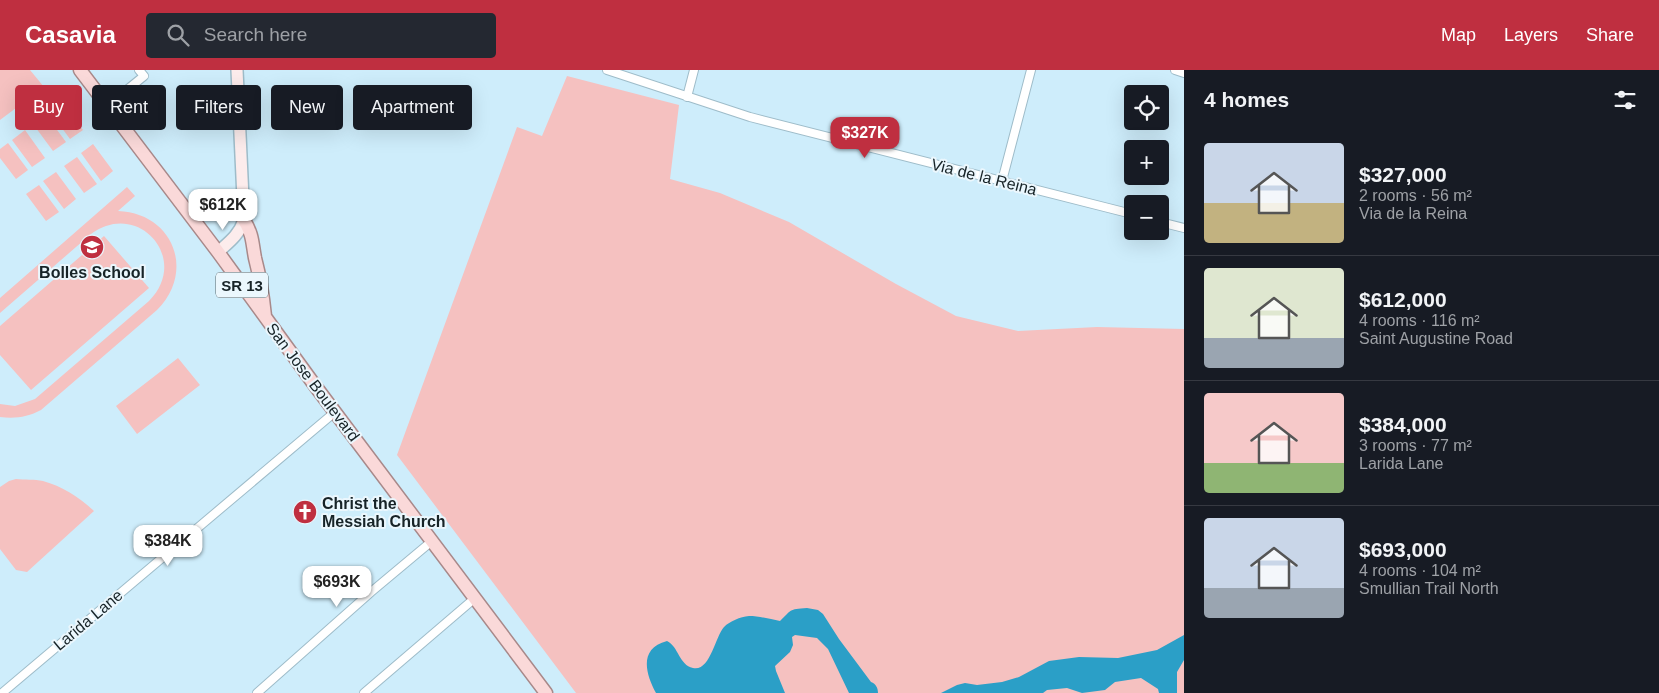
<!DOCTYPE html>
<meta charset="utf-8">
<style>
:root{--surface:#171b24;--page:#242831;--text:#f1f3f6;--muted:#9ea1a6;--line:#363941;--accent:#bf2f40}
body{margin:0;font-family:Helvetica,sans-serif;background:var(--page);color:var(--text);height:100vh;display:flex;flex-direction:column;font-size:19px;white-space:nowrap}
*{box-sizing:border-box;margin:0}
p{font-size:16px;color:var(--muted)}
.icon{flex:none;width:28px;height:28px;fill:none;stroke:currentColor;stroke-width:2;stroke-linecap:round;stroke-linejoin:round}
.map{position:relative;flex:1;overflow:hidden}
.panel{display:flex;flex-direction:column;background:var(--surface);width:475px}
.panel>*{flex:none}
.top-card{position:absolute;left:15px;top:15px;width:475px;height:45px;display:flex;gap:10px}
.buttons{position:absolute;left:1124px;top:15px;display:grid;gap:10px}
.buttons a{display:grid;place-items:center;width:45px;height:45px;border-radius:5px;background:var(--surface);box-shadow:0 5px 20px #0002;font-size:25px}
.price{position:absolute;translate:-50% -42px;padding:0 11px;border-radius:10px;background:#fff;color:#222;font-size:16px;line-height:32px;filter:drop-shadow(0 1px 2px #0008)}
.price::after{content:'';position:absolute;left:50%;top:30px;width:15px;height:11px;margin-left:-8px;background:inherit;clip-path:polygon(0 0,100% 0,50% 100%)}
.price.current{background:var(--accent);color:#fff}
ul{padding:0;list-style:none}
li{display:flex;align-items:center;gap:15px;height:125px;padding:0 20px}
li+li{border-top:1px solid var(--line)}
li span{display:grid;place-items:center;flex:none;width:140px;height:100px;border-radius:5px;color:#555}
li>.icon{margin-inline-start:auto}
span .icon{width:60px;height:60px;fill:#fffc;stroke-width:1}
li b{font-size:21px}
h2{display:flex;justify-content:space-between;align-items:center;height:60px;padding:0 20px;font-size:21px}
.pill{padding:0 18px;border-radius:5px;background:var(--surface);box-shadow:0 5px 20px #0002;font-size:18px;line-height:45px}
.pill.current{background:var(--accent);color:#fff}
header{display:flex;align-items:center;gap:30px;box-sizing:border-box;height:70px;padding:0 25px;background:var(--accent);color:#fff}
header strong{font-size:24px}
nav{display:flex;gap:28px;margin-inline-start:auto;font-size:18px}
.search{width:350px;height:45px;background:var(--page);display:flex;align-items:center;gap:12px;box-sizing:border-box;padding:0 18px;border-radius:5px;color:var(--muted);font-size:19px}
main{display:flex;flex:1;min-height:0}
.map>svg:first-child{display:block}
.green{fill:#f5c1c0}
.water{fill:#2b9fc7}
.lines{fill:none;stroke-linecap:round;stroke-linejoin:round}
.minor-casing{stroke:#9ebcc9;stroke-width:10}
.secondary-casing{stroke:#9ebcc9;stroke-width:14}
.primary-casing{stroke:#a8898a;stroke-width:15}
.minor{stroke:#fff;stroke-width:8}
.secondary{stroke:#fcecec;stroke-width:11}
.primary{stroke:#fad9d9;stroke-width:12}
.labels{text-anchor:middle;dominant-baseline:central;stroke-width:4;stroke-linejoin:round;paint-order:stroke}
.shield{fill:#ebf7fd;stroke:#576367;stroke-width:1}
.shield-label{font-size:15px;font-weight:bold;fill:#172327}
.street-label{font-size:16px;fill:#172327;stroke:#ebf7fd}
.poi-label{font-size:16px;font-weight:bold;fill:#172327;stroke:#ebf7fd}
</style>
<header>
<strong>Casavia</strong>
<div class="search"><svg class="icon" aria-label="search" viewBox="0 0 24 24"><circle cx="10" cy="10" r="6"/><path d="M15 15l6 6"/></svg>Search here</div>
<nav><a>Map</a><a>Layers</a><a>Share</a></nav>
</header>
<main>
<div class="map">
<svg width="1184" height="623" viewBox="0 0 1184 623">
<rect width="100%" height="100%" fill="#ceedfb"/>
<!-- green -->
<path class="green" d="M0,0h30l14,17 -44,33z
M567,6l112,29 -9,74 50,14 69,29 107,62 60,32 62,15 79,-4 87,2v364h-608l-179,-238 120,-328 25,9z
M62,33l21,27 -13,9 -20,-27z
M46,45l20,27 -13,9 -20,-27z
M25,60l20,28 -13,9 -20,-27z
M8,73l20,27 -12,9 -16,-21v-9z
M93,74l20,27 -12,10 -20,-28z
M77,87l20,27 -13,9 -20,-27z
M56,102l20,27 -12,10 -21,-28z
M39,115l20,27 -13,9 -20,-27z
M127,117l8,9 -17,15c55,2 78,60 39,99l-116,100c-13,7 -26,9 -41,7v-13l15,2 20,-7 114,-98c42,-42 -11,-102 -58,-67l-91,79v-15z
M104,166l45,52 -118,102 -31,-35v-29z
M178,288l22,27 -63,49 -21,-28z
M16,409c8,1 19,0 27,2 19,5 37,17 51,30l-67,61 -11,-2 -16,-21v-62l9,-6z"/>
<!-- water -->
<path class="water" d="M807,538l11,2 5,4 16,25 32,43c5,2 7,6 7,11h-29l-21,-44 -11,-11 -22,-3 -3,2 1,8 -3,7 -15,14 1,5 9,22h-129c-11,-20 -17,-45 11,-52 12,6 12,24 26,27 17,4 22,-31 31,-41 6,-6 16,-10 25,-11 10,0 21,3 31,5 12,-11 8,-12 27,-13z
M1184,565v25l-7,12v21h-18l-1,-4 -17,-11 -26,4 -10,8 -23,3 -15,-5 -20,2 -4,3h-102l16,-8 8,-2 12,2 25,-3 17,-5 30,-16 30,-4 39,1 39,-8z"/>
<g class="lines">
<!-- minor casing -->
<g class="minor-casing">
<path id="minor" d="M607,0l143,47 382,97
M1175,0l9,3
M687,27l7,-27
M107,36l37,-30 -5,-6
M1002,111l29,-111
M1160,152l24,6
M2,623l333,-281
M257,623l114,-101 61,-51
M364,623l111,-95"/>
</g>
<!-- secondary casing -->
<g class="secondary-casing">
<path id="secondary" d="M218,182c11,-10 21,-17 26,-32l-7,-150"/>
</g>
<!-- primary casing -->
<g class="primary-casing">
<path id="primary" d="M80,0l138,182 98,135 230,306
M244,150c9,15 8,22 11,38 5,19 8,38 10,58"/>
</g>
<!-- minor -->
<use href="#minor" class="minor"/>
<!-- secondary -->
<use href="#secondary" class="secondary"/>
<!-- primary -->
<use href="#primary" class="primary"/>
</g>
<!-- icons -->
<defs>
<g id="school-disc" transform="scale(1.25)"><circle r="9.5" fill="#bf2f40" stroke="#ebf7fd"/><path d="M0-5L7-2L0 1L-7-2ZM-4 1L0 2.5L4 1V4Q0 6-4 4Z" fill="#fff"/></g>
<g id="church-disc" transform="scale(1.25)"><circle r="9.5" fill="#bf2f40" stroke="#ebf7fd"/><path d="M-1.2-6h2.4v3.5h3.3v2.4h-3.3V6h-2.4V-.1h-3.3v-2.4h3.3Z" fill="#fff"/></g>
</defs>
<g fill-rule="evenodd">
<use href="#school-disc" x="92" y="177"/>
<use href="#church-disc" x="305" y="442"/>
</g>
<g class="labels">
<!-- shield labels -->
<rect class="shield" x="216" y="202.5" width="52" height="25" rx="4"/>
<g class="shield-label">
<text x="242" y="215">SR 13</text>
</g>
<!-- street labels -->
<g class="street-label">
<text transform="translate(984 107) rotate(14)">Via de la Reina</text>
<text transform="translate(313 312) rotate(53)">San Jose Boulevard</text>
<text transform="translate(88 550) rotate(-40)">Larida Lane</text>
</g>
<!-- poi labels -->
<g class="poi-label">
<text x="92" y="202">Bolles School</text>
<text x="322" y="433" text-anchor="start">Christ the<tspan x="322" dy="18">Messiah Church</tspan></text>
</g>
</g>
</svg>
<div class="buttons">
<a><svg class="icon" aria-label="locate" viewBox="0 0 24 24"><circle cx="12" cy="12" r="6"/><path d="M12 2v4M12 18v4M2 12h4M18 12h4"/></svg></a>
<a>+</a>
<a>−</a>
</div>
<b class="price current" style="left:865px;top:89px">$327K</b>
<b class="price" style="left:223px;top:161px">$612K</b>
<b class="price" style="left:168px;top:497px">$384K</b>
<b class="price" style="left:337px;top:538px">$693K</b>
<div class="top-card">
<a class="pill current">Buy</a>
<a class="pill">Rent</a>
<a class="pill">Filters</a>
<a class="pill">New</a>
<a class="pill">Apartment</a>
</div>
</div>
<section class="panel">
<h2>4 homes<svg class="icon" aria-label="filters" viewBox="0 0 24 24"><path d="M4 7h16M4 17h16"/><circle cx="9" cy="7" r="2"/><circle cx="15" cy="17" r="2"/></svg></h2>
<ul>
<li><span style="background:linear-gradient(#c9d6e8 60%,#c2b280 0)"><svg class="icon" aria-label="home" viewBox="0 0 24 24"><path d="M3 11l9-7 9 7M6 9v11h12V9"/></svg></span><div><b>$327,000</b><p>2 rooms · 56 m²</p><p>Via de la Reina</p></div></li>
<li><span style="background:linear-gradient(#dfe7d0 70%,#9aa5b1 0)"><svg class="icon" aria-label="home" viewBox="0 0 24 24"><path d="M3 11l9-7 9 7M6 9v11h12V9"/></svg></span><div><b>$612,000</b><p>4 rooms · 116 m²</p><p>Saint Augustine Road</p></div></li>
<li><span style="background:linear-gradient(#f6c9c9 70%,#8fb573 0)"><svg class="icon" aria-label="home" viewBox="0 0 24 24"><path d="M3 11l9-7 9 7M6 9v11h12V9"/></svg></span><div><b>$384,000</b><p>3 rooms · 77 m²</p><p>Larida Lane</p></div></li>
<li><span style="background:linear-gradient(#c9d6e8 70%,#9aa5b1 0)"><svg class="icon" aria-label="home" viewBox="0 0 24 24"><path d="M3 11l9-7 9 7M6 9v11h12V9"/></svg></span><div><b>$693,000</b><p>4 rooms · 104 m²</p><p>Smullian Trail North</p></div></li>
</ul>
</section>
</main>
